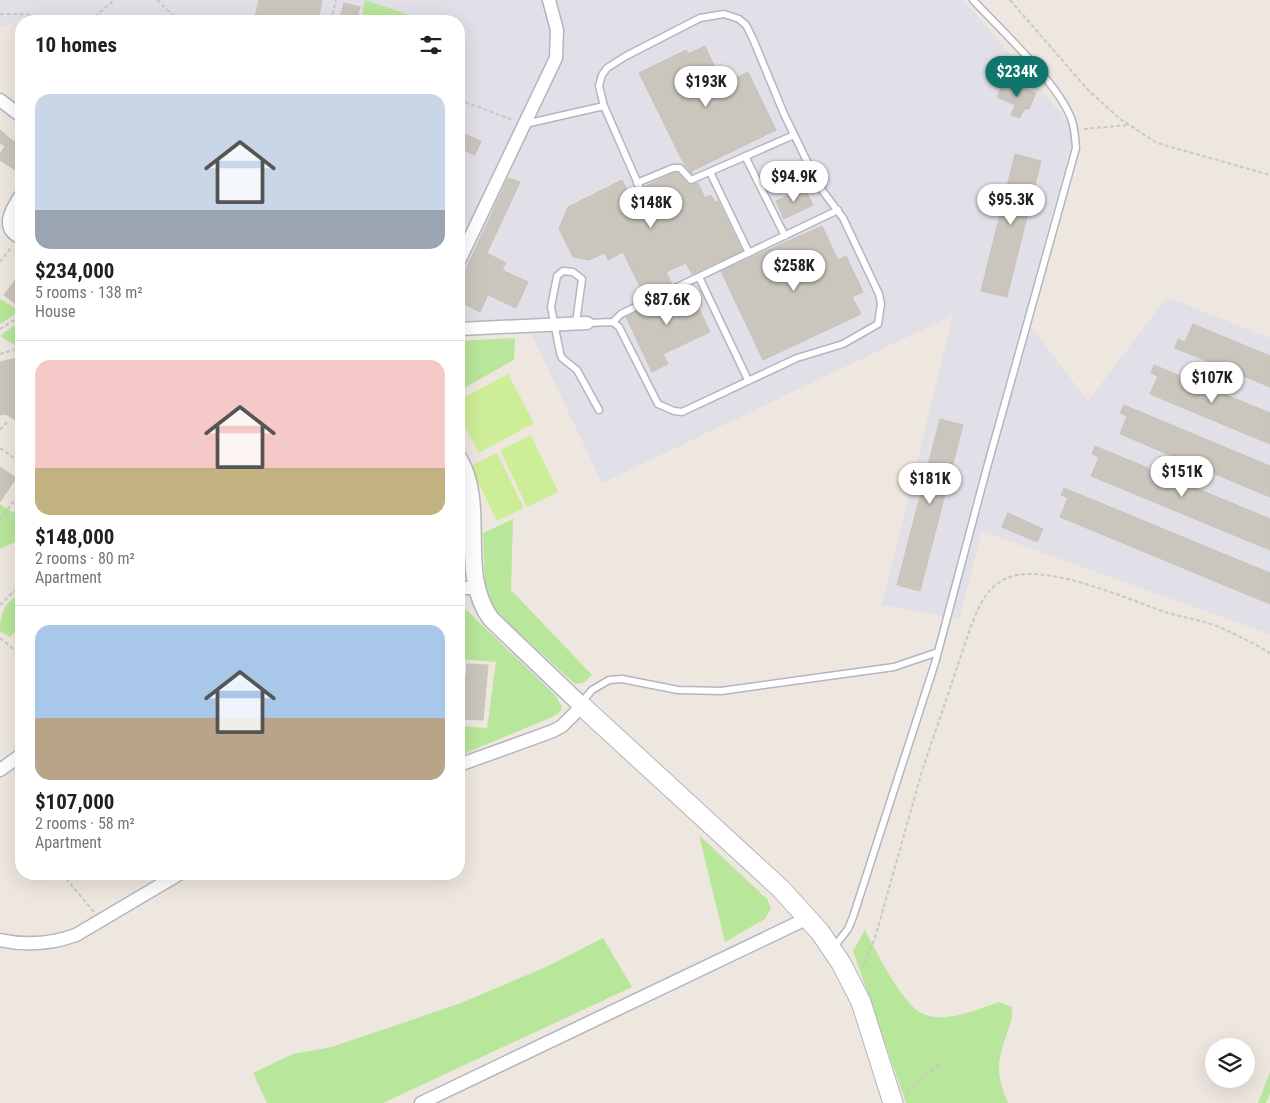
<!DOCTYPE html>
<meta charset="utf-8">
<style>
:root{--surface:#fff;--page:#f2f2f2;--text:#202124;--muted:#757577;--line:#e0e0e0;--accent:#0f766e}
body{margin:0;font-family:"Roboto Condensed",sans-serif;background:var(--page);color:var(--text);height:100vh;display:flex;flex-direction:column;font-size:19px;white-space:nowrap}
*{box-sizing:border-box;margin:0}
p{font-size:16px;color:var(--muted)}
.icon{flex:none;width:28px;height:28px;fill:none;stroke:currentColor;stroke-width:2;stroke-linecap:round;stroke-linejoin:round}
.map{position:relative;flex:1;overflow:hidden}
.sheet{position:absolute;left:15px;top:15px;width:450px;height:865px;display:flex;flex-direction:column;background:var(--surface);border-radius:20px;box-shadow:0 5px 20px #0002}
.sheet>*{flex:none}
.buttons{position:absolute;left:1205px;top:1038px;display:grid;gap:10px}
.buttons a{display:grid;place-items:center;width:50px;height:50px;border-radius:50%;background:var(--surface);box-shadow:0 5px 20px #0002;font-size:25px}
.price{position:absolute;translate:-50% -42px;padding:0 11px;border-radius:18px;background:#fff;color:#222;font-size:16px;line-height:32px;filter:drop-shadow(0 1px 2px #0008)}
.price::after{content:'';position:absolute;left:50%;top:30px;width:15px;height:11px;margin-left:-8px;background:inherit;clip-path:polygon(0 0,100% 0,50% 100%)}
.price.on{background:var(--accent);color:#fff}
ul{padding:0;list-style:none}
li{display:grid;align-content:center;gap:10px;height:265px;padding:0 20px}
li+li{border-top:1px solid var(--line)}
li span{display:grid;place-items:center;height:155px;border-radius:15px;color:#555}
li>.icon{margin-inline-start:auto}
span .icon{width:90px;height:90px;fill:#fffc;stroke-width:1}
li b{font-size:21px}
h2{display:flex;justify-content:space-between;align-items:center;height:60px;padding:0 20px;font-size:21px}
.map>svg:first-child{display:block}
.industrial{fill:#e1dfe7}
.green{fill:#b8e69a}
.pitch{fill:#cded96}
.building{fill:#cac5bd;stroke:#cac3b8}
.lines{fill:none;stroke-linecap:round;stroke-linejoin:round}
.service-casing{stroke:#b3b6c0;stroke-width:9}
.minor-casing{stroke:#b3b6c0;stroke-width:15}
.tertiary-casing{stroke:#b3b6c0;stroke-width:19}
.secondary-casing{stroke:#b3b6c0;stroke-width:21}
.path{stroke:#c8c8c8;stroke-width:2;stroke-dasharray:4 2.5;stroke-linecap:butt}
.service{stroke:#fff;stroke-width:6}
.minor{stroke:#fff;stroke-width:12}
.tertiary{stroke:#fff;stroke-width:16}
.secondary{stroke:#fff;stroke-width:19}
</style>
<div class="map">
<svg width="1270" height="1103" viewBox="0 0 1270 1103">
<rect width="100%" height="100%" fill="#eee7df"/>
<!-- industrial -->
<path class="industrial" d="M0,0h963l112,130 -51,188 64,83 79,-104 103,41v296l-288,-103 -23,88 -77,-14 71,-290 -351,168 -71,-150 -72,1v-313h-429l-7,-3 -23,10z"/>
<!-- green -->
<path class="green" d="M365,0l57,19 -1,2h-60z
M0,299l20,12 -20,13z
M21,320v29l-21,-13z
M515,338l-1,22 -55,31v-50z
M459,486l5,78 -5,8z
M21,500v39l-21,10v-45l13,9z
M513,519l-2,71 81,85 -9,8 -8,1 -86,-79 -4,-15 -2,-57z
M21,594v32l-11,11 -10,-6c0,-17 4,-29 21,-37z
M459,603l96,92 7,12 -2,5 -8,5 -93,39v-30l28,2 9,-66 -37,-3z
M699,835l68,64 4,9 -6,11 -40,23z
M865,930c11,21 36,72 56,83 21,12 58,-4 78,-11l13,5c2,16 -8,30 -11,46 -5,17 0,34 7,50h-102l-53,-152z
M603,938l29,49 -249,116h-116l-14,-30 40,-19 39,-7 129,-44 85,-36z
M1270,1072v22l-4,9h-8z"/>
<!-- pitch -->
<path class="pitch" d="M508,374l26,49 -55,30 -20,-38v-15z
M531,435l27,57 -31,15 -27,-57z
M497,453l27,55 -27,13 -27,-55z"/>
<!-- building -->
<path class="building" d="M259,0h63l-4,21h-18l-18,-4 -1,4h-27z
M344,3l16,4 -4,14h-17z
M705,46l15,32 7,-3 3,6 18,-9 28,58 -84,41v3l-8,-10 -45,-91 47,-23 2,4z
M1004,81l32,12 -7,16h-5l-4,9 -9,-3 4,-10 -18,-8z
M0,130l14,12 7,-12v44l-21,-14v-6l5,-8 -5,-3z
M459,132l22,9 -6,14 -16,-7z
M1015,154l26,7 -34,136 -26,-6z
M674,173h4l11,12 9,-2 7,15 6,-3 4,7 3,-1 24,50 -50,23 -6,-11 -20,9 6,12 -27,13 -22,-45 -15,8 -3,-7 -16,7 -16,-3 -14,-28 9,-22 54,-27 7,14z
M508,178l12,4 -33,71 19,10 -4,7 26,12 -12,26 -28,-13 -8,17 -21,-11v-17z
M804,187l9,18 -29,14 -8,-18z
M822,226l16,34 8,-4 17,36 -11,5 9,17 -98,46 -42,-89z
M16,279l5,4v25l-17,-13z
M689,287l21,45 -47,22 5,10 -16,8 -26,-55z
M1193,324l77,32v31l-95,-39 3,-9 7,3z
M21,357v67l-15,-10 -6,1v-53z
M1154,365l116,48v31l-120,-50 8,-18 -7,-3z
M1124,405l146,61v31l-150,-63 7,-18 -7,-3z
M940,419l23,6 -43,166 -23,-6z
M1095,446l175,73v31l-179,-74 8,-19 -7,-3z
M0,467l16,11 -16,24z
M1064,488l206,85v31l-210,-87 8,-19 -7,-3z
M1008,513l35,16 -6,13 -35,-15z
M467,664l21,1 -5,55 -24,-1 1,-24h4z"/>
<g class="lines">
<!-- service casing -->
<g class="service-casing">
<path id="service" d="M525,124l79,-18
M745,156l40,80
M710,172l39,81
M637,183l36,-15h7l11,12 103,-45
M699,277l49,103
M613,322l8,-8 217,-104
M576,323l6,-44 -9,-7 -10,-1 -6,5 -6,31 9,46 2,5 15,12 22,40
M587,323l26,-1 6,5 39,77 16,7 8,1 115,-54 46,-14 35,-20 3,-20 -2,-10 -36,-76 -24,-32 -35,-72 -31,-75 -7,-14 -7,-6 -15,-5 -24,4 -74,38 -19,12 -5,7 -3,11 5,20 35,80
M581,703l11,-13 17,-10 13,-1 56,11 43,1 173,-24 44,-15
M834,947l14,-18 5,-12 82,-254 51,-192 90,-323c-1,-10 -1,-20 -5,-30 -14,-36 -70,-88 -98,-118"/>
</g>
<!-- minor casing -->
<g class="minor-casing">
<path id="minor" d="M0,100l21,16
M21,195c-10,15 -21,33 0,43
M459,261l97,-203 1,-28 -8,-30
M459,329l128,-6
M459,588h18
M459,765l94,-34 9,-5 20,-20
M0,770l21,-15
M0,940c27,6 51,4 76,-5l103,-61
M421,1103l387,-185"/>
</g>
<!-- tertiary casing -->
<g class="tertiary-casing">
<path id="tertiary" d="M459,459c28,48 -2,114 32,160l91,87"/>
</g>
<!-- secondary casing -->
<g class="secondary-casing">
<path id="secondary" d="M582,706l199,183 39,43 21,31 20,39 32,101"/>
</g>
<!-- path -->
<path class="path" d="M157,0l22,21
M1010,0l78,90 32,29 37,24 113,32
M0,14h28l14,7
M90,21l24,-21
M331,21l5,-21
M459,100l54,20
M1084,129l45,-4
M0,262l12,-16
M0,329l21,-13
M0,354l17,-5 4,-5
M0,430l7,-8
M0,448l21,15
M0,520l21,-29
M0,605l13,-13 8,-4
M0,638l21,17
M62,874l32,38
M862,968l13,-30 47,-167 49,-145c8,-20 17,-42 39,-49 37,-14 120,23 158,36 17,5 35,7 51,14 18,8 35,16 51,26
M906,1092l35,-29"/>
<!-- service -->
<use href="#service" class="service"/>
<!-- minor -->
<use href="#minor" class="minor"/>
<!-- tertiary -->
<use href="#tertiary" class="tertiary"/>
<!-- secondary -->
<use href="#secondary" class="secondary"/>
</g>
</svg>
<div class="buttons">
<a><svg class="icon" aria-label="layers" viewBox="0 0 24 24"><path d="M12 4l9 5-9 5-9-5zM3 14l9 5 9-5"/></svg></a>
</div>
<b class="price on" style="left:1017px;top:98px">$234K</b>
<b class="price" style="left:706px;top:108px">$193K</b>
<b class="price" style="left:794px;top:203px">$94.9K</b>
<b class="price" style="left:1011px;top:226px">$95.3K</b>
<b class="price" style="left:651px;top:229px">$148K</b>
<b class="price" style="left:794px;top:292px">$258K</b>
<b class="price" style="left:667px;top:326px">$87.6K</b>
<b class="price" style="left:1212px;top:404px">$107K</b>
<b class="price" style="left:1182px;top:498px">$151K</b>
<b class="price" style="left:930px;top:505px">$181K</b>
<section class="sheet">
<h2>10 homes<svg class="icon" aria-label="filters" viewBox="0 0 24 24"><path d="M4 7h16M4 17h16"/><circle cx="9" cy="7" r="2"/><circle cx="15" cy="17" r="2"/></svg></h2>
<ul>
<li><span style="background:linear-gradient(#c9d6e8 75%,#9aa5b1 0)"><svg class="icon" aria-label="home" viewBox="0 0 24 24"><path d="M3 11l9-7 9 7M6 9v11h12V9"/></svg></span><div><b>$234,000</b><p>5 rooms · 138 m²</p><p>House</p></div></li>
<li><span style="background:linear-gradient(#f6c9c9 70%,#c2b280 0)"><svg class="icon" aria-label="home" viewBox="0 0 24 24"><path d="M3 11l9-7 9 7M6 9v11h12V9"/></svg></span><div><b>$148,000</b><p>2 rooms · 80 m²</p><p>Apartment</p></div></li>
<li><span style="background:linear-gradient(#a9c7e8 60%,#b9a48a 0)"><svg class="icon" aria-label="home" viewBox="0 0 24 24"><path d="M3 11l9-7 9 7M6 9v11h12V9"/></svg></span><div><b>$107,000</b><p>2 rooms · 58 m²</p><p>Apartment</p></div></li>
</ul>
</section>
</div>
